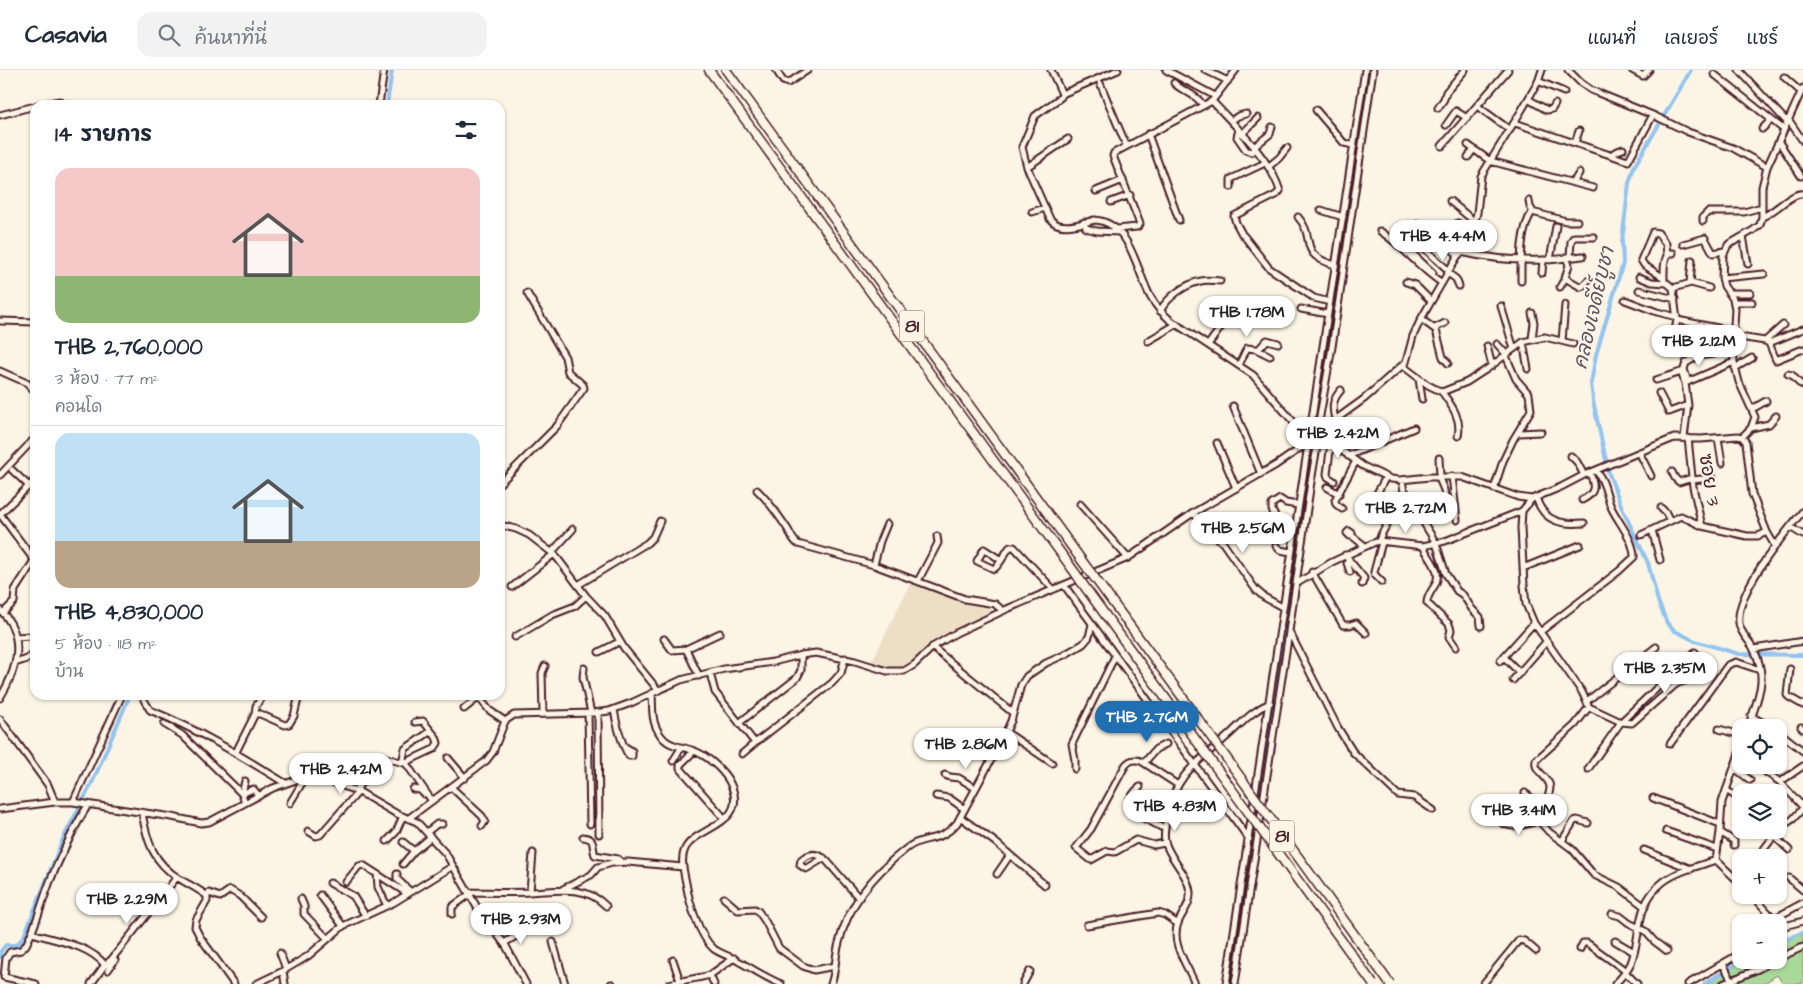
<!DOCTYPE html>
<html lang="th">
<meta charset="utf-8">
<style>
:root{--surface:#fff;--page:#f2f2f3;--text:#1f2937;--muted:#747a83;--line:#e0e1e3;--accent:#1f6fb2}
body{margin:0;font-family:"Architects Daughter","Playpen Sans Thai",sans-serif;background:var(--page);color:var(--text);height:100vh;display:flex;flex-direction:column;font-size:19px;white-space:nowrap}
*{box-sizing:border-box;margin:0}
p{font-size:16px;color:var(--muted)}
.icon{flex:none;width:28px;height:28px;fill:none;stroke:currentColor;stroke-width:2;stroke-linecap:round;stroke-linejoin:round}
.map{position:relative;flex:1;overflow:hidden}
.sheet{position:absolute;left:30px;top:30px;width:475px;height:600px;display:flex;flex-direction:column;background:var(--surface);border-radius:15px;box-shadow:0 1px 4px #0004}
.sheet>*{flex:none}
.controls{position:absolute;left:1732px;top:649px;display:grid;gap:10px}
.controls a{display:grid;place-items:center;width:55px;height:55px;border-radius:10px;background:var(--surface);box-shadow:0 1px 4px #0004;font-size:25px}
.price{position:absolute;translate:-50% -42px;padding:0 11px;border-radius:18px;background:#fff;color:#222;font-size:16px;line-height:32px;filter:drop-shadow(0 1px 2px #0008)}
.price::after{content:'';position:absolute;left:50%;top:30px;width:15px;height:11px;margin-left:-8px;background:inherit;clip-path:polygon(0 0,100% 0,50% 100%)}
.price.selected{background:var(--accent);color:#fff}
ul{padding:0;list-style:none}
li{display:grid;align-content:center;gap:10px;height:265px;padding:0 25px}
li+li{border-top:1px solid var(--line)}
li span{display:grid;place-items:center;height:155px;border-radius:15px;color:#555}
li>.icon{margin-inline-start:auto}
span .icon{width:90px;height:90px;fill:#fffc;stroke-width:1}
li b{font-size:21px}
h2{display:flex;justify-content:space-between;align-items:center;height:60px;padding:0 25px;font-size:21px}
header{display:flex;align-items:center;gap:30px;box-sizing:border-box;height:70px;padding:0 25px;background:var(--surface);border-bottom:1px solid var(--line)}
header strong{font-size:24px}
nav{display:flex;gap:28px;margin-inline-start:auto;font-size:18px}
.search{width:350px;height:45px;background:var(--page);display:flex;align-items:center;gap:12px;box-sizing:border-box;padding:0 18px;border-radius:15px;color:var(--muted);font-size:19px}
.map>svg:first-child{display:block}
.built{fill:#eddfc6}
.green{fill:#a9d999;stroke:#7a7c62}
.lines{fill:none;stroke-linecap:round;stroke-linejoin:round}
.canal{stroke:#93c4ef;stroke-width:4}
.minor-casing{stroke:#4a1f2b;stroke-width:9}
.highway-casing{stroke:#4a1f2b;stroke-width:11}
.minor{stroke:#fcf5e5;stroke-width:5}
.highway{stroke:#fcf5e5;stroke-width:8}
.highway-bridge-casing{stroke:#4a1f2b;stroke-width:11;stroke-linecap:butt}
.highway-bridge{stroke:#fcf5e5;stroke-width:8}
.labels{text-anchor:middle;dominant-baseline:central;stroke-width:4;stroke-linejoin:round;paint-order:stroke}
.shield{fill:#fcf5e5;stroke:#7f5f63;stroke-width:1}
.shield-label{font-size:18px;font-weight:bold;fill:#4a1f2b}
.street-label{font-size:19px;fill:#4a1f2b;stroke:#fcf5e5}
.water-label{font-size:20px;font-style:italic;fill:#605166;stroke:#fcf5e5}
</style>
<header>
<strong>Casavia</strong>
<div class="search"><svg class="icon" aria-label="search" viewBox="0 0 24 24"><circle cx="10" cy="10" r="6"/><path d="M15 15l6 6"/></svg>ค้นหาที่นี่</div>
<nav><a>แผนที่</a><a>เลเยอร์</a><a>แชร์</a></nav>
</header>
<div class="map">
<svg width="1803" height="914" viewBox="0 0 1803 914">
<rect width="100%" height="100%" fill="#fcf5e5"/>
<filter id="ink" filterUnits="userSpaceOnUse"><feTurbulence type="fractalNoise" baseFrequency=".02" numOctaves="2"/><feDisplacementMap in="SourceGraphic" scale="10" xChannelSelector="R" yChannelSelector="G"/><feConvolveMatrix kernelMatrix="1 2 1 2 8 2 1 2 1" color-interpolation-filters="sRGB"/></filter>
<g filter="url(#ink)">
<!-- built -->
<path class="built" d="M911,512l61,22 18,5 7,3 -57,28 -34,28 -11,3 -24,-8z"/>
<!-- green -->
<path class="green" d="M1803,862v51l-2,1h-18l-6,-9 -14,9h-56l-1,-1 37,-23h36v-17z"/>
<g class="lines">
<!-- canal -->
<path class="canal" d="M1691,0l-57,97 -5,16 -7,58 1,22 -27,92 -5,28 2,18 16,73 14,36 25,53 10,38 9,22 8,8 20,10 44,13 64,1
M387,35l5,-35
M1314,359l24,-137
M1779,873l24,-11
M0,887l1,-6 5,-6h11l7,-9 39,-97 30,-58 37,-86
M1230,914l44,-280 39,-266
M1704,914l39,-24"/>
<!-- minor casing -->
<g class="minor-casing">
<path id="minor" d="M776,0l7,11 5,2 20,-13
M1051,0l11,24 -1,3 -26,19 -13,31 5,20 23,52c11,13 31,4 45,1 36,3 41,50 55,76 5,9 12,17 20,24l83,55 43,50 15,7 6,1 47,-34 42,-37 7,-26 8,-17 51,-88 5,-18 4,-37 39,-63 18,-31 4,-12
M1166,0l49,26
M1205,0l23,11
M1373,0l-41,277 -15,86 46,33 28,13 9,1 30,-3h32l56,20 14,2 29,-12 23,-12 90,-37 27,1 37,-3 4,1 4,5 6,52 15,38 8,14
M1568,0l13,13 10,7 64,26 33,16 45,16 34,19
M1632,0l11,6 6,-6
M1739,0l48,52
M1714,4l69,55
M1784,7l17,15
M1538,11l26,11
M1100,13l26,62
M1174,13c10,10 20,9 29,22
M1062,24l56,-24
M1528,29l19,11 5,-1 3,-5
M1212,31c23,25 58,57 68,90l-4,4 -42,21 2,7 6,11
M38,35l22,-4
M379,35l5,-35
M1438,38l6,-9 2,-7 19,-22
M1480,38l30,22
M1316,40l28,33 10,2
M0,45l35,-9
M1788,49l15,22
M1231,51l7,-5 8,-2
M1515,53l113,38 25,-46
M1446,55l10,-14 11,7
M1762,59l9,-9
M1239,60l-2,7 9,13 5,2 5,-3
M1148,64l31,86
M1242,64l16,-16
M1779,72l22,34
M1575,73l4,-12
M1468,75l22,16 103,27
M1442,76l66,-76
M1254,77l16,-13 2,-7
M1611,85l4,-3 8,-3
M1468,87l6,-8
M1027,97l41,-28
M1268,97l11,-9 8,-10
M1573,113l6,-10
M1231,117v-8l34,-16
M1096,121l27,-11
M1450,131l25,21
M1529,131l1,6 2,3
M1111,132l19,-7
M1321,140l22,7
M1032,142l13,-4
M1298,147c19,21 -2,37 37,48
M1762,147c12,-4 30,-25 41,-23
M1703,151v-4l5,-5h36l18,-5
M1084,152l2,6 11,3 22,1
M1458,153l-13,21 14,11
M1418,154l27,20
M1117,159l20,-2 3,-3 -27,-68 1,-3 98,-52 24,-31
M1380,161c23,15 39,37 62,52
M1244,166l25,32 45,30 16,4
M1743,166l5,28
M1421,170l4,9 24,22
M1683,174l22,-6 8,15 11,-2
M1461,182c26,6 55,9 83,8 13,0 26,-3 39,-4
M1414,185l19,18
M1566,187l3,8 -4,13 16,9 2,-1 4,-5
M1570,187l1,-16 3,-4h20
M1550,190l6,-34
M1448,203l8,6 3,7
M1542,203l1,-13
M1639,207l13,5 15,1 6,5 4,32 -3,15
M1664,208l-20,-13 -3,-5 12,-28 5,1 8,11 1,12
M1722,208l42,-4
M1664,210c0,-9 -1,-20 5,-27h4
M1521,211c0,-22 -1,-50 11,-69l34,9h11
M1406,212l9,3 15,15
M1690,213l2,-23
M1560,217l5,-9
M1673,218l18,-5 18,5
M1639,220l36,9
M1729,223h21
M1625,230l32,12 20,5
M1734,232h18
M1501,236l13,43
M1301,239l27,5
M1160,241c8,-14 25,-27 41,-30 6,-2 13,0 19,0
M1532,243l2,10 -2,16
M1421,249l15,11 7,27 5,6
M1677,250l56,11
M0,251l35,1
M1435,258l10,-5
M1733,266l32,5 18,-16
M1691,268l8,-2 2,-11
M1148,271l29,-17
M1562,271l3,-36
M1765,271l4,2 7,17 27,-11
M1523,272l5,27
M1769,273l34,-14
M1497,274l10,11
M1208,275l13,-18
M1487,276l5,20
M1258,280l9,-10 11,3
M1239,295l8,-17 9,1 14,7
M1403,296l25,19 14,7 25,-10 20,-13 36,-27 22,-5 28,7
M1735,298l17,-10
M0,301l27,12 8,8
M1788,304l4,1 7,8 4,2
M1419,309l3,20
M1656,310l25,-8 4,11
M1688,312l-4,-13 2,-6 12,-7 16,-2
M1442,322c10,14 20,27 16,44
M1659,323l10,19 19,-7
M1233,336l28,68
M1752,339l14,-8
M1335,350c-3,-13 -3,-20 6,-30
M1751,358l18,-4 7,-8
M1518,363l23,-1
M1319,365l-8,47 -22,149 49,97 15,24 45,43 16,2 19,13
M1742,367l9,-9 4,-11 -16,-35 -5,-20 -1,-20 2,-33 -2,-10 -9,-13 -2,-8 1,-22 5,-11 24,-14 8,-6 2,-8v-30l5,-20 36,-79
M1684,368l4,-33 -3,-22 49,-21
M1688,368l5,49 9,39
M1718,368l4,25
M1217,373l19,45
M1331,373l-4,31 1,3 6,4
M1639,382l12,24
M1348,386l66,-28
M1571,386l6,6 7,13
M1439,388l1,18
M12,400l17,16
M1672,402l3,6 4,4 13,-4
M0,405l35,-37
M1438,406l6,14 2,18
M1452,406l5,44
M1692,410l20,-2
M500,413l57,-57 27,-38 -1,-3 -15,-13 -3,-15 -38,-64
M1327,417l12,7
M1494,419l9,-28 10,-21 18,-30 -2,-16 -13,-15 -10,-23
M757,420c12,11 21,25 30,38 4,6 5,12 11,16l76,21 91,34 30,5 8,7
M1404,420l13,15 9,5
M1376,425l10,-18
M1536,427c7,25 26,28 48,26
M1582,430c14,-7 13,-14 8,-27
M1080,434l48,54
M1661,438l5,5 4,8
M1342,439l-6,-5 -1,-4 21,-39
M1522,441l-1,17 3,57 2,19 8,19 48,69 7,15 32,15 11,1 43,-38c7,-5 16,-4 23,-9
M1193,443l30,30 33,47 8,7 18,10
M0,444l34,46
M0,444l35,-34
M1428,448l-4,5 1,2 11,18 10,31 11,17 6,4 9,14 8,8 1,9
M1278,453l-6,-13v-6l8,-5 6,4 12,2
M500,455l16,4 13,6 26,20 31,41 19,20 19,32 34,42
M1790,457l13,8
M1652,460l8,30
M1349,461l3,2 -2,3 -3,-3z
M1351,465l14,11
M1641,465l40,-19 21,10 45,10h11l9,-4
M1379,471l2,-6 22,-39 1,-4 -2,-12
M1276,476l4,4 11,2
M1423,476c6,13 20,25 12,39 -4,7 -8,11 -8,18l22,21 2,6 -2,7 7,10
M552,482l21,-23
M1345,485l19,23 -2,6
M1349,489l-2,4 3,9
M1001,490l-17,-11 -7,12 17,8c7,-5 10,-15 16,-22h4l39,42
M874,495l6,-24 7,-17
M1523,498l57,-23
M1312,502l31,53h7l6,-2 10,10
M918,511l20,-38 -1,-7
M1382,512l-7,-7 -1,-3 8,-30
M1296,514l36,-22 41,-19 6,-2 44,5 22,-5 77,-30 10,-12
M578,515l69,-42 6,-6 7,-16
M1064,515l185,254
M512,517l42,-33
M0,540c27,26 17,60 0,88
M3,543l11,-11 1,-12 20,-31
M1540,562l79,-61 15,-14c0,-18 -16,-35 -23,-50 -5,-12 -6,-27 -15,-36
M16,567l15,-1 4,3
M515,567l37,-22 23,-9 11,-10
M664,569l8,11 14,-1
M932,577l81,66
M1754,579l49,-8
M599,582l20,-10
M1504,587l16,16
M1500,591l34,-38
M15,593l12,-4 8,-6
M584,598l-1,9 8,36
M1790,599l-3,26 2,2 14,8
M710,603l5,19 40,51 77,-60 9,-10 4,-15
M699,606l-13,-27 34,-16
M1513,610l33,-38
M652,623c1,11 -1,24 4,34 10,23 25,17 43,26 12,6 27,20 32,32 18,40 -36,42 -46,64 -5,10 -1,24 1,34 3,19 13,53 28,66 7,5 16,7 24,12 15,8 28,17 43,23
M477,625l12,15 16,11
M144,630l6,10c47,19 91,46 135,73
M1587,631l69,-54
M1589,637l-14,18 -39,35c-3,12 13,16 14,27 0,12 -10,23 -10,35l9,10 23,17 22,26 25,12 26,20
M464,639l15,-12
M614,640c2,12 8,36 15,46h3v-5l-8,-5
M543,643l-1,-40 3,-7
M588,643l2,111
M598,643l1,121
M255,644l1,-8 7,-11
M1751,646l21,12
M0,649l48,66 7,17
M739,653l58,-45 4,-8v-15
M164,654l18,11 54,53 6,6 3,9
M1801,657l2,2
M1748,658c9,-29 21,-48 6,-78 -4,-10 -14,-16 -15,-27 -4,-30 45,-89 64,-112
M1719,659l22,6
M431,661l-26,18 -2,10 29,42
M1006,662l46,31
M1779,662l24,19
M1670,674l58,-79 8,-3 24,8
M694,681l-14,14v3l45,51
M236,682l19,-38h5l25,11 4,-1 5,-8 5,-21
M742,684l13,-11
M379,686l25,7 30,-14 4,-6 -2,-6 -13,-16 -8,1
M448,688l17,20
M673,691l8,-13
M1144,693l12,-14 10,-5
M1756,695l24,17 23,-16
M1734,698l16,12
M1075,699v-9l-3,-16 43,-88
M1588,699l33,-47 74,-70
M945,705l5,2 9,1 16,10
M1780,712l23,25
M451,717l31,29 3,5 -3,5
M1140,717c-7,5 -13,14 -12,23l33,17h4
M413,719l7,1 4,4
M356,720l14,-19
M1726,720l15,10
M1525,723l18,14
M242,724l11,-5 6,7
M242,724l3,-13
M936,726l13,2 14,10
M1653,728l67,26
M73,732l49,-107
M290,733l15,-25
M0,739l55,-7h18l99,15 29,6 8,-1 64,-34 23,-8 27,-2 38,15 36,21 20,8 18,20 11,12 32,55 28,37 20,38
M142,743c5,28 11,50 38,66 9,6 19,10 27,17v5l-11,19 -1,7 5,10 34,47
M960,747l35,25 50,43
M409,748l77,-57 7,-9 12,-31 9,-6 79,-2 16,-2 22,-8 50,-23 43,-11 49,-7 28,-7 15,-2 39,8 32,10h17l10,-6 20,-19 22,-13 51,-24 121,-51 65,-45 83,-48 32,-22
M1501,752c11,8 28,2 39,-2
M308,761l8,5 4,-1 39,-44
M1666,761l51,18
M427,762l10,-8h5
M1720,762l14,9v4
M1774,766l15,14
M583,767c14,2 8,8 12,18l23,4 3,3
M387,771l9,-9 7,-16
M1562,771l12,-20 3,-1 11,3
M403,772l11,9
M1165,773l-11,2 -18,-5 -21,12 -8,-1 -16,9 -15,-12 15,-19 34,-63c4,-6 10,-7 16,-5l37,24
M1644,780l47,19
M824,788l-18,11 -6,-4 1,-5c8,-7 16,-8 25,0l33,38
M1757,788l24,-31 12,-8 10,-11
M1716,790l25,24
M403,794l11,-13 17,-14
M377,804l1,13 9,19
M397,804v5l14,13
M997,804l13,-19
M1789,808l14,12
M346,812l13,-16 4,-1 45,29
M330,813l23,13 12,19
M563,819l28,-14 7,-8 14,-4 16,-1 55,5
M468,822c21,0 41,1 62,0 27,-1 55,-8 76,14
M530,822l3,-39
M320,825l23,31
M1752,825l25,27
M207,826l2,-3 11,4 10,-7 10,6 21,21
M724,828l14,12 17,-1 3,2 7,10 14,27 24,18 11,4 21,-4
M301,829l3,7v8l24,25
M452,844v-7l18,-13
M1612,844l8,2 9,7 16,8 9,10 13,10
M1775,848l28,-15
M488,852l15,-7
M1779,854l2,3 22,-6
M1087,855l71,-12 7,2 13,9
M32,863c24,8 56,11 73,32
M1615,871l19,11
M553,872l12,42
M504,873l24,-14
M1580,879l3,-6h4l39,28
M280,883l6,16
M1779,888l24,-11
M673,890l7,21
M1723,894l8,15
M108,900l7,-10
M283,901l2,13
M1625,902l12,12
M36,914l-32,-7 2,-19 4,-6 11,-2 5,-5c11,-21 16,-44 25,-66 11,-26 22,-50 37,-74
M91,914l13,-18 7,-6 66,-83
M256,914l27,-13 25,-15 35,-30 50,-23 60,-37
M611,914h1
M669,914c13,-4 27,-5 41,-9
M714,914l-4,-9 24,-17
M831,914c5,-13 4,-28 8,-41 9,-39 37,-71 68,-95 18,-14 31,-3 50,-25l47,-87 7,-15 10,-36 6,-9 19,-13 18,-8 19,-11 6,-7 3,-13
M1023,914l7,-13
M1195,914c-7,-18 -25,-40 -17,-61 4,-10 13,-19 12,-31 -2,-19 -21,-33 -25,-51 -2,-8 1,-18 2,-26 10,-45 34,-54 64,-82 13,-12 22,-23 39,-30
M1226,914l139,-914
M1235,914l54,-352
M1483,914l36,-44 5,1 12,10
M1615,914c6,-6 12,-13 16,-21 11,-28 3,-58 32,-81 14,-11 36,-16 53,-22l4,-28 2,-30 19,-54
M1688,914l53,-31
M1723,914l35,-15 16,-9"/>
</g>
<!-- highway casing -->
<g class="highway-casing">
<path id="highway" d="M709,0l367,504
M726,0l362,499
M1094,507l81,110
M1082,513l82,113"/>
</g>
<!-- minor -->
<use href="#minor" class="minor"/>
<!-- highway -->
<use href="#highway" class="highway"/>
<!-- highway-bridge casing -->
<g class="highway-bridge-casing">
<path id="highway-bridge" d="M1088,499l6,8
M1076,504l6,9
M1175,617l215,297
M1164,626l209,288"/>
</g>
<!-- highway-bridge -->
<use href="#highway-bridge" class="highway-bridge"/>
</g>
</g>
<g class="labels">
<!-- shield labels -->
<g class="shield">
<rect x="899.5" y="240.5" width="25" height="31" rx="4"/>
<rect x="1269.5" y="750.5" width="25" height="31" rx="4"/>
</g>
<g class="shield-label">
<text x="912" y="256">81</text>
<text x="1282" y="766">81</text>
</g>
<!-- street labels -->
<g class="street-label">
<text transform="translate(1709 410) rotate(81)">ซอย 3</text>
</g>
<!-- water labels -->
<g class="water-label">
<text transform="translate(1594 238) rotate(-77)">คลองเจดีย์บูชา</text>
</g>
</g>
</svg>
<div class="controls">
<a><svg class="icon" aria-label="locate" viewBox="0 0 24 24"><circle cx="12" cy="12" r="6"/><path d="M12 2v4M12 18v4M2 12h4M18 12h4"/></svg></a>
<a><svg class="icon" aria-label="layers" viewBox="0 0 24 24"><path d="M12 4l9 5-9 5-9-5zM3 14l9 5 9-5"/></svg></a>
<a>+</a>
<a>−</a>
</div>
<b class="price" style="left:1443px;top:192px">THB 4.44M</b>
<b class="price" style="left:1247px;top:268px">THB 1.78M</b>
<b class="price" style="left:1699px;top:297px">THB 2.12M</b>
<b class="price" style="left:1338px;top:389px">THB 2.42M</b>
<b class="price" style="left:1406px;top:464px">THB 2.72M</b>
<b class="price" style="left:1243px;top:484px">THB 2.56M</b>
<b class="price" style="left:1665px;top:624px">THB 2.35M</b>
<b class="price selected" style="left:1147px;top:673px">THB 2.76M</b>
<b class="price" style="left:966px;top:700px">THB 2.86M</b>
<b class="price" style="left:341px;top:725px">THB 2.42M</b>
<b class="price" style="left:1175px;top:762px">THB 4.83M</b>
<b class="price" style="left:1519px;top:766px">THB 3.41M</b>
<b class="price" style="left:127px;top:855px">THB 2.29M</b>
<b class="price" style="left:521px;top:875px">THB 2.93M</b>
<section class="sheet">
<h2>14 รายการ<svg class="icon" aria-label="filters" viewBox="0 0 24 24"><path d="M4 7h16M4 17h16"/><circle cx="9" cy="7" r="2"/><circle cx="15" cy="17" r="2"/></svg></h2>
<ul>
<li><span style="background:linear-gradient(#f6c9c9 70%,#8fb573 0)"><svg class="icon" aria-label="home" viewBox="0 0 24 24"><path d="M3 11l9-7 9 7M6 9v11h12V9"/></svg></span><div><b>THB 2,760,000</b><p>3 ห้อง · 77 m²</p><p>คอนโด</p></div></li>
<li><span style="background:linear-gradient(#bfe0f5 70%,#b9a48a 0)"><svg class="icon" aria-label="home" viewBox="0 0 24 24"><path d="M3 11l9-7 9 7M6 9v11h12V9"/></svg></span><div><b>THB 4,830,000</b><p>5 ห้อง · 118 m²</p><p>บ้าน</p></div></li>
</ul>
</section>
</div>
